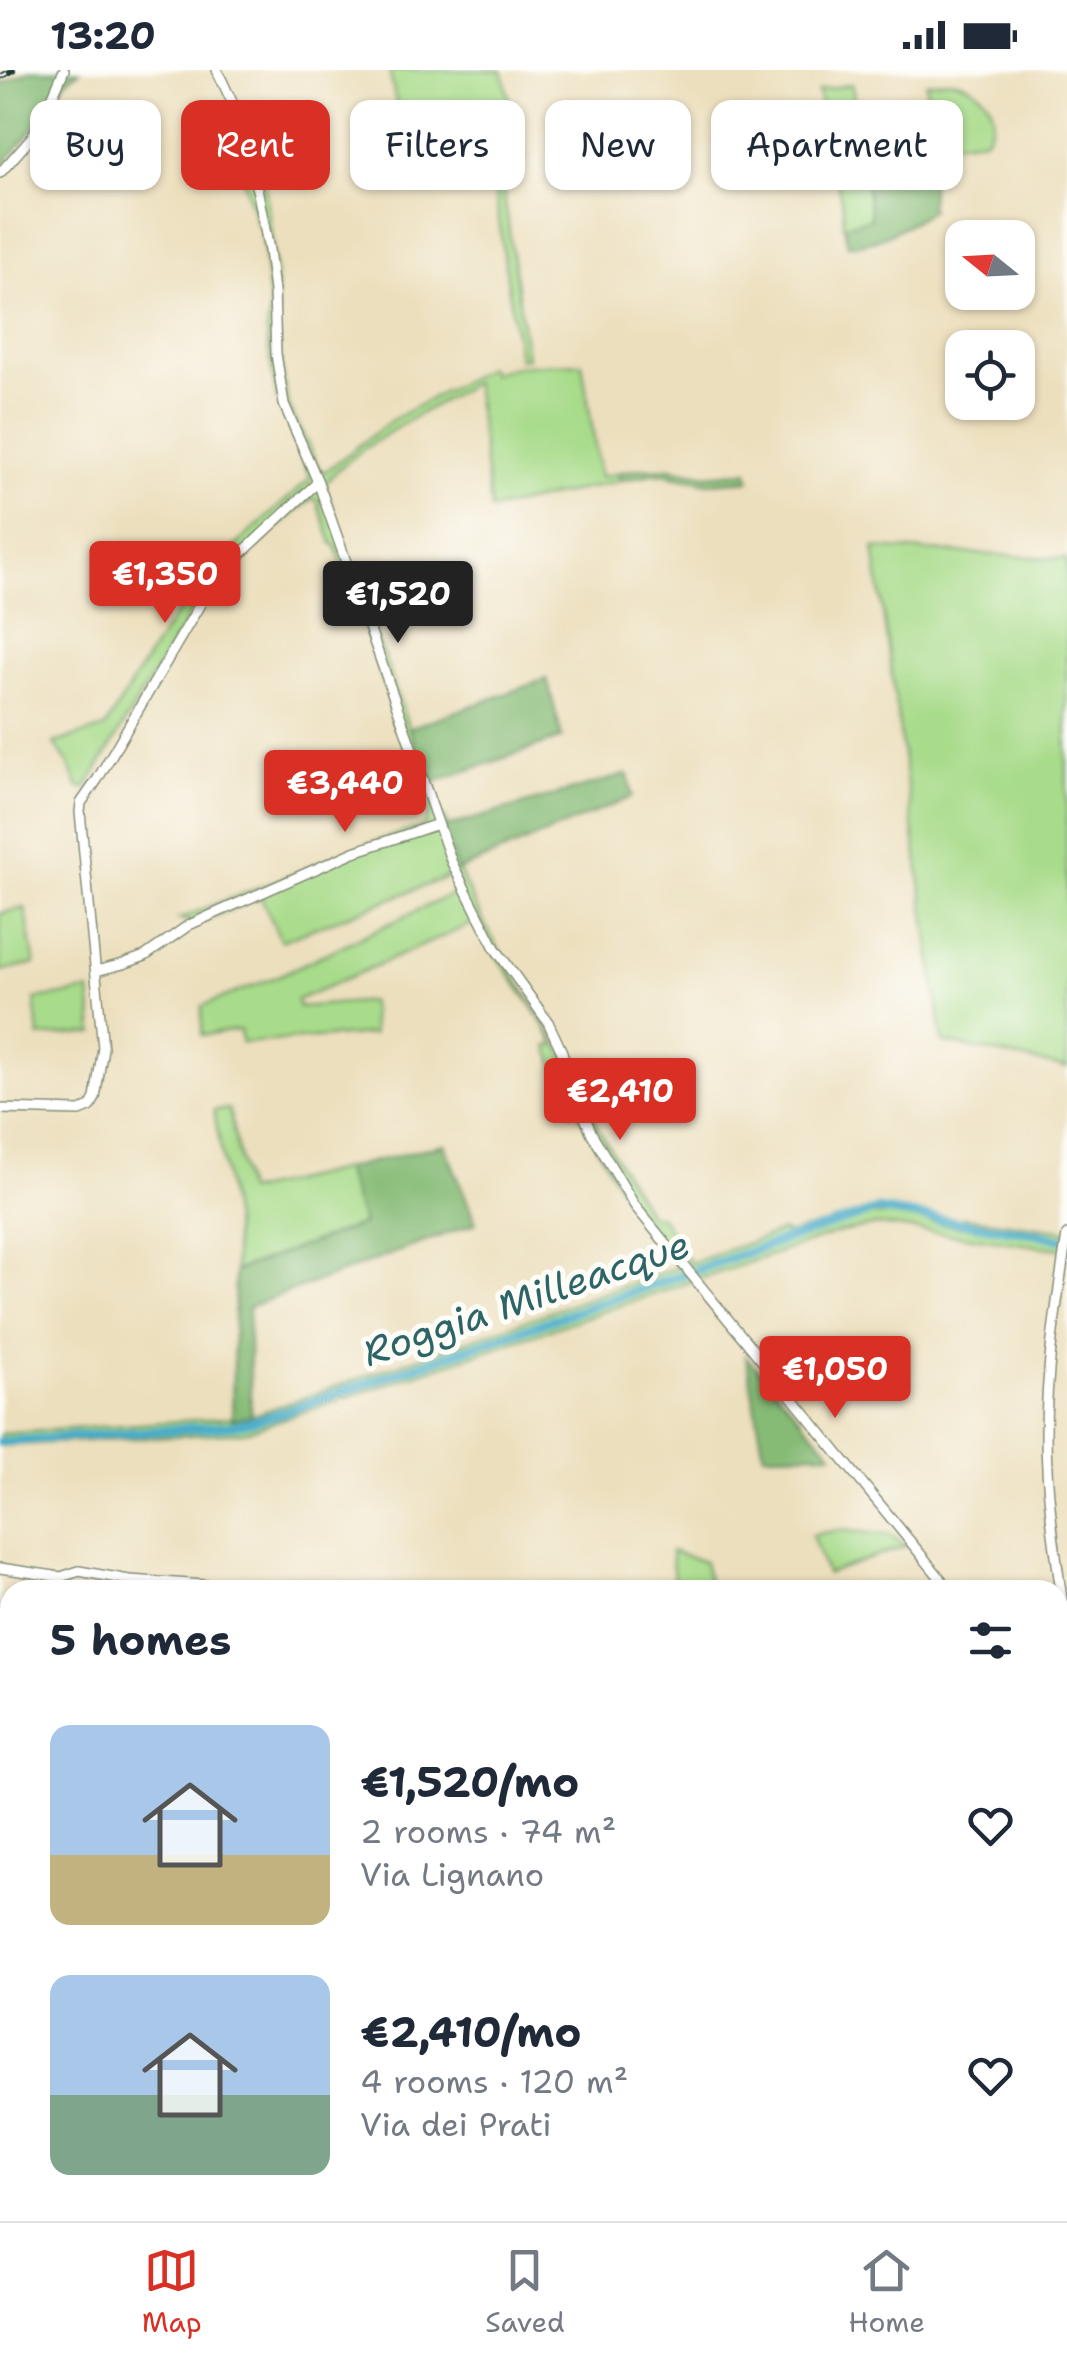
<!DOCTYPE html>
<meta charset="utf-8">
<style>
:root{--surface:#fff;--page:#f2f2f3;--text:#1f2937;--muted:#747a83;--line:#e0e1e3;--accent:#d93025}
body{margin:0;font-family:"Shantell Sans",sans-serif;background:var(--page);color:var(--text);height:100vh;display:flex;flex-direction:column;font-size:38px;white-space:nowrap}
*{box-sizing:border-box;margin:0}
p{font-size:32px;color:var(--muted)}
.icon{flex:none;width:55px;height:55px;fill:none;stroke:currentColor;stroke-width:2;stroke-linecap:round;stroke-linejoin:round}
.map{position:relative;flex:1;overflow:hidden}
.sheet{position:absolute;left:0px;top:1510px;width:1068px;height:642px;display:flex;flex-direction:column;background:var(--surface);border-radius:30px 30px 0 0;box-shadow:0 2px 8px #0004}
.sheet>*{flex:none}
.hud{position:absolute;left:30px;top:30px;width:1008px;height:90px;display:flex;gap:20px}
.needle{width:65px;rotate:288deg}
.controls{position:absolute;left:945px;top:150px;display:grid;gap:20px}
.controls a{display:grid;place-items:center;width:90px;height:90px;border-radius:20px;background:var(--surface);box-shadow:0 2px 8px #0004;font-size:50px}
.price{position:absolute;translate:-50% -85px;padding:0 22px;border-radius:10px;background:var(--accent);color:#fff;font-size:32px;line-height:65px;filter:drop-shadow(0 2px 5px #0008)}
.price::after{content:'';position:absolute;left:50%;top:60px;width:30px;height:22px;margin-left:-15px;background:inherit;clip-path:polygon(0 0,100% 0,50% 100%)}
.price.selected{background:#222;color:#fff}
ul{padding:0;list-style:none}
li{display:flex;align-items:center;gap:30px;height:250px;padding:0 50px}
li span{display:grid;place-items:center;flex:none;width:280px;height:200px;border-radius:20px;color:#555}
li>.icon{margin-inline-start:auto}
span .icon{width:120px;height:120px;fill:#fffc;stroke-width:1}
li b{font-size:42px}
h2{display:flex;justify-content:space-between;align-items:center;height:120px;padding:0 50px;font-size:42px}
.pill{padding:0 35px;border-radius:20px;background:var(--surface);box-shadow:0 2px 8px #0004;font-size:35px;line-height:90px}
.pill.selected{background:var(--accent);color:#fff}
.status{display:flex;justify-content:space-between;align-items:center;height:70px;padding:0 50px;background:var(--surface);direction:ltr}
.status svg{height:28px;fill:currentColor}
.menu{display:flex;justify-content:space-around;align-items:center;height:140px;border-top:2px solid var(--line);background:var(--surface);font-size:28px;color:var(--muted)}
.menu a{display:grid;justify-items:center;gap:5px}
.menu .selected{color:var(--accent)}
.map>svg:first-child{display:block}
.green{fill:#a8db8a;stroke:#648c5f;stroke-width:2.5}
.forest{fill:#86bb76;stroke:#527c55;stroke-width:2.5}
.lines{fill:none;stroke-linecap:round;stroke-linejoin:round}
.canal{stroke:#48acc8;stroke-width:9}
.minor-casing{stroke:#868e78;stroke-width:12}
.tertiary-casing{stroke:#868e78;stroke-width:15}
.primary-casing{stroke:#868e78;stroke-width:18}
.minor{stroke:#fff;stroke-width:9}
.tertiary{stroke:#fff;stroke-width:11}
.primary{stroke:#fff;stroke-width:14}
.rail-casing{stroke:#1f3d34;stroke-width:6}
.rail{stroke:#fdfcf7;stroke-width:2.5;stroke-dasharray:8;stroke-linecap:butt}
.labels{text-anchor:middle;dominant-baseline:central;stroke-width:10;stroke-linejoin:round;paint-order:stroke}
.water-label{font-size:38px;font-style:italic;fill:#2d6468;stroke:#fdfcf7}
</style>
<div class="status"><b>13:20</b><svg viewBox="0 0 49 12"><path d="M0 12V9h3v3zM5 12V6h3v6zM10 12V3h3v9zM15 12V0h3v12zM26 1h20v11H26zM47 4h2v5h-2z"/></svg></div>
<div class="map">
<svg width="1067" height="2151" viewBox="0 0 1067 2151">
<rect width="100%" height="100%" fill="#fdfcf7"/>
<filter id="ink" filterUnits="userSpaceOnUse"><feTurbulence type="fractalNoise" baseFrequency=".01" numOctaves="2"/><feDisplacementMap in="SourceGraphic" scale="20" xChannelSelector="R" yChannelSelector="G"/><feConvolveMatrix kernelMatrix="1 2 1 2 8 2 1 2 1" color-interpolation-filters="sRGB"/></filter>
<filter id="wash" filterUnits="userSpaceOnUse"><feTurbulence type="fractalNoise" baseFrequency=".0048" numOctaves="4" result="noise"/><feDisplacementMap in="SourceGraphic" scale="40" xChannelSelector="R" yChannelSelector="G"/><feGaussianBlur stdDeviation="2.25" result="paint"/><feColorMatrix in="noise" values="0 0 0 0 0 0 0 0 0 0 0 0 0 0 0 0 0 1.4 0 .05"/><feComposite in="paint" operator="in"/></filter>
<g filter="url(#wash)">
<rect width="100%" height="100%" fill="#ecdfbd"/>
<!-- green -->
<path class="green" d="M389,0h113l23,89 -26,1 28,198 -8,1 -29,-200 -52,14 -5,-61 -34,4z
M950,10c17,1 41,16 43,35 1,10 -4,17 -9,24l-54,6 -4,-62z
M852,14l19,135 -27,7 -1,-18 -25,-117z
M229,42l12,1 25,79 10,82 3,79 9,51 32,66 6,1 66,-51 97,-53 2,7c29,-13 60,-9 91,-11l18,114 17,-4 2,8 -128,29 -17,-127c-31,18 -137,74 -149,103l114,330 7,3 2,8 -4,1c24,83 77,156 122,229h6l11,38 19,40 47,80 11,1c12,16 18,32 31,47l91,-32 7,3 82,-24 1,5h18l71,12 2,-10 104,14v19l-171,-23 -18,-2 -38,7 -597,200 -243,14v-12l251,-18 427,-149 -51,-66 -50,-90 -6,2 -23,-67 7,-1c-21,-44 -57,-79 -79,-123l-179,78 2,7 71,-6 3,33 -131,9 -2,-13 -38,5v-29l76,-30 181,-85 -9,-15 -169,65 -20,-44 -65,26 -17,-4 192,-76 53,-17 5,-11 -93,-269 -4,-3 -15,-43 -5,-1c-37,29 -73,60 -102,97l-7,-4 -117,196h-7l-11,-25 -14,-20 51,-15c24,-39 47,-81 74,-118 36,-50 85,-90 131,-131l-33,-81 -9,-53 -1,-14 3,-20 -9,-87h-4l-25,-81 5,-3z
M874,478l193,11v509l-124,-26z
M25,838l10,56 -35,7v-58z
M90,921l4,42 -55,4 -4,-38z
M229,1039l17,83 98,-23 19,55 -128,47 -2,-50 -19,-111z
M839,1460l51,5 16,11 -80,28 -14,-39z
M671,1481l33,11 7,28h-49l-1,-3 13,-8z"/>
<!-- forest -->
<path class="forest" d="M31,0h49l-13,10 -31,45 -36,44v-84z
M863,90l69,2 -2,49c-26,15 -51,33 -82,34l-4,-19 27,-8z
M670,398l37,7 41,-4 2,9 -41,3 -52,-10 -38,8 -2,-8 22,-4z
M547,609l15,59 -134,46 -19,-56z
M628,704l4,23 -175,74 -14,-43z
M444,1074l32,79 -228,84 3,109 -19,3 3,-148 128,-47 -19,-55z
M746,1286l86,97 -68,1z"/>
<g class="lines">
<!-- canal -->
<path class="canal" d="M0,1372l235,-17 39,-10 510,-175 93,-30 162,24 28,7
M1058,2008l9,23
M1005,2142l1,9"/>
</g>
</g>
<g filter="url(#ink)">
<g class="lines">
<!-- minor casing -->
<g class="minor-casing">
<path id="minor" d="M217,0l15,32 26,91 11,57 5,41 2,63 8,50 34,78 134,381 43,85 53,74 14,30 9,33 21,49 43,72 315,384
M0,103l31,-35 13,-22 20,-46
M96,901l27,-7 22,-8 44,-31 165,-73 84,-28
M0,1039l80,2 10,-4 5,-9 8,-50 -23,-236 1,-9 16,-23 112,-191 20,-24 89,-83
M1067,1165c-10,66 -21,132 -21,199 0,67 12,134 21,200
M0,1498l61,9 18,-6 50,9 -1,10
M129,1510l91,6
M425,1518v2
M1067,1587l-2,52 2,23
M0,2079l10,3
M1058,2089h9
M238,2142l25,9
M392,2142l2,9
M534,2142l10,9
M703,2142l1,9
M921,2142l2,9
M73,2151l1,-9
M421,2151l36,-9"/>
</g>
<!-- tertiary casing -->
<g class="tertiary-casing">
<path id="tertiary" d="M1058,1569l9,-1
M0,1570l10,2"/>
</g>
<!-- primary casing -->
<g class="primary-casing">
<path id="primary" d="M0,1816h10
M1058,1818h9"/>
</g>
<!-- minor -->
<use href="#minor" class="minor"/>
<!-- tertiary -->
<use href="#tertiary" class="tertiary"/>
<!-- primary -->
<use href="#primary" class="primary"/>
<!-- rail casing -->
<g class="rail-casing">
<path id="rail" d="M0,7l13,-7"/>
</g>
<!-- rail -->
<use href="#rail" class="rail"/>
</g>
</g>
<g class="labels">
<!-- water labels -->
<g class="water-label">
<text transform="translate(526 1228) rotate(-19)">Roggia Milleacque</text>
</g>
</g>
</svg>
<div class="controls">
<a><svg class="needle" viewBox="-14 -14 28 28"><path d="M0-13l5 13h-10z" fill="#e53935"/><path d="M0 13l5-13h-10z" fill="#747a83"/></svg></a>
<a><svg class="icon" aria-label="locate" viewBox="0 0 24 24"><circle cx="12" cy="12" r="6"/><path d="M12 2v4M12 18v4M2 12h4M18 12h4"/></svg></a>
</div>
<b class="price" style="left:165px;top:556px">€1,350</b>
<b class="price selected" style="left:398px;top:576px">€1,520</b>
<b class="price" style="left:345px;top:765px">€3,440</b>
<b class="price" style="left:620px;top:1073px">€2,410</b>
<b class="price" style="left:835px;top:1351px">€1,050</b>
<div class="hud">
<a class="pill">Buy</a>
<a class="pill selected">Rent</a>
<a class="pill">Filters</a>
<a class="pill">New</a>
<a class="pill">Apartment</a>
</div>
<section class="sheet">
<h2>5 homes<svg class="icon" aria-label="filters" viewBox="0 0 24 24"><path d="M4 7h16M4 17h16"/><circle cx="9" cy="7" r="2"/><circle cx="15" cy="17" r="2"/></svg></h2>
<ul>
<li><span style="background:linear-gradient(#a9c7e8 65%,#c2b280 0)"><svg class="icon" aria-label="home" viewBox="0 0 24 24"><path d="M3 11l9-7 9 7M6 9v11h12V9"/></svg></span><div><b>€1,520/mo</b><p>2 rooms · 74 m²</p><p>Via Lignano</p></div><svg class="icon" aria-label="heart" viewBox="0 0 24 24"><path d="M12 20l-8-8c-3-5 5-10 8-4 3-6 11-1 8 4z"/></svg></li>
<li><span style="background:linear-gradient(#a9c7e8 60%,#7fa58c 0)"><svg class="icon" aria-label="home" viewBox="0 0 24 24"><path d="M3 11l9-7 9 7M6 9v11h12V9"/></svg></span><div><b>€2,410/mo</b><p>4 rooms · 120 m²</p><p>Via dei Prati</p></div><svg class="icon" aria-label="heart" viewBox="0 0 24 24"><path d="M12 20l-8-8c-3-5 5-10 8-4 3-6 11-1 8 4z"/></svg></li>
</ul>
</section>
</div>
<nav class="menu">
<a class="selected"><svg class="icon" aria-label="map" viewBox="0 0 24 24"><path d="M3 6l6-2 6 2 6-2v14l-6 2-6-2-6 2zM9 4v14M15 6v14"/></svg>Map</a>
<a><svg class="icon" aria-label="saved" viewBox="0 0 24 24"><path d="M7 4h10v16l-5-4-5 4z"/></svg>Saved</a>
<a><svg class="icon" aria-label="home" viewBox="0 0 24 24"><path d="M3 11l9-7 9 7M6 9v11h12V9"/></svg>Home</a>
</nav>
